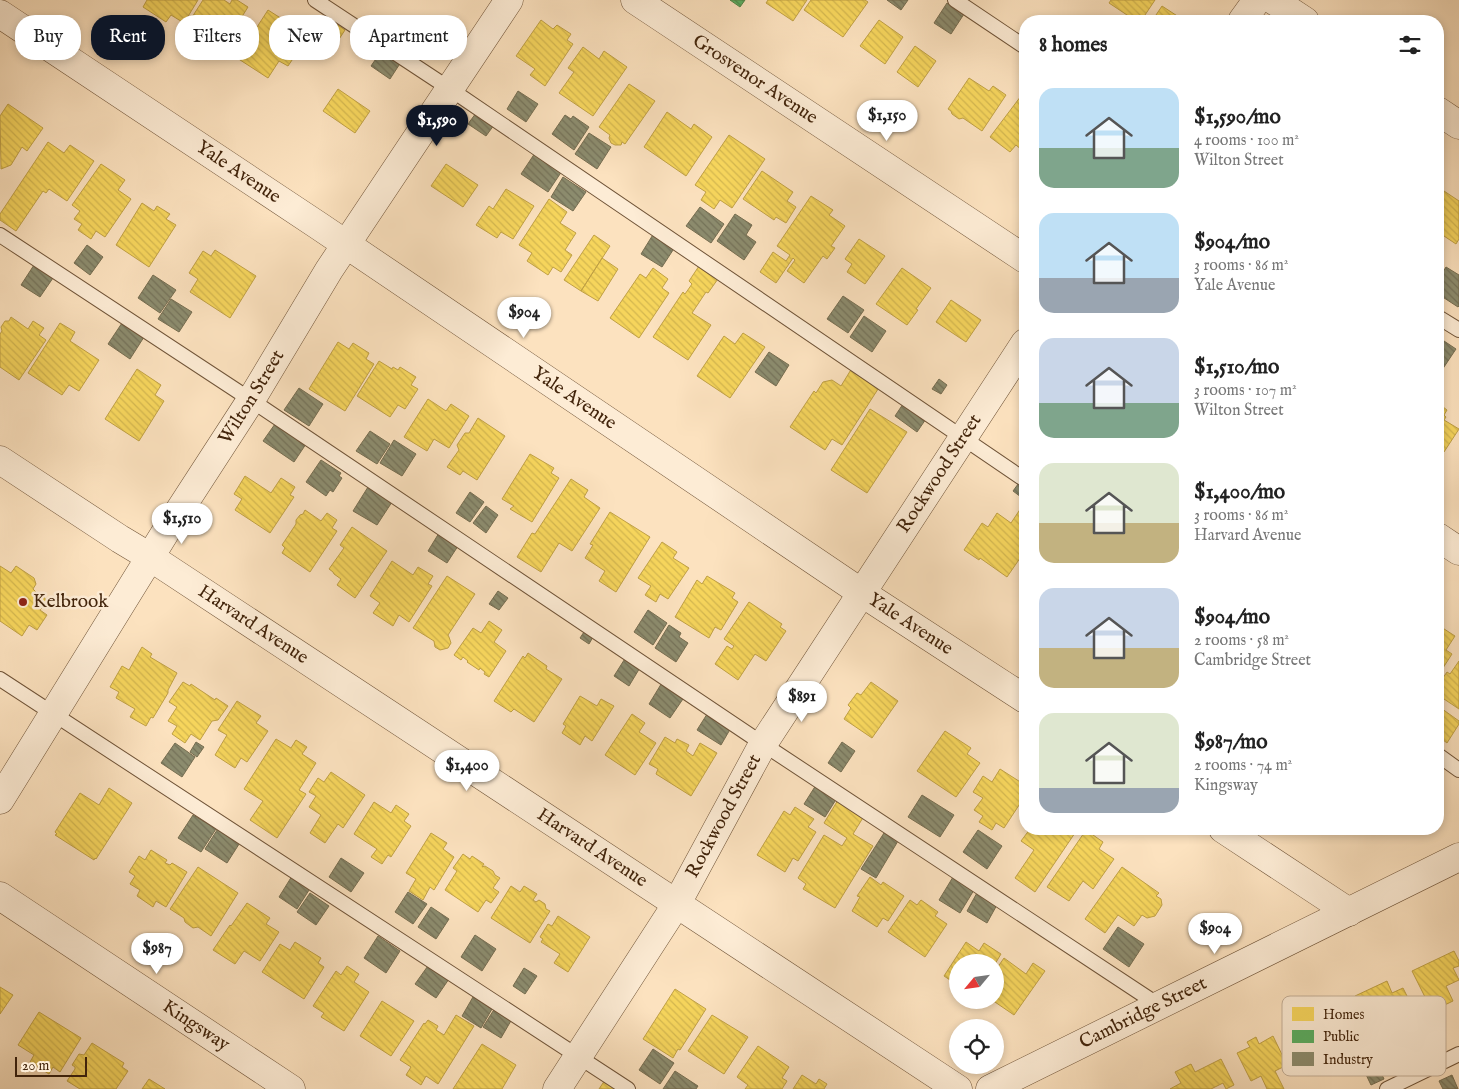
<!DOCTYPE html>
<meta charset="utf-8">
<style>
:root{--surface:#fff;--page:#f6f6f6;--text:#222;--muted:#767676;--accent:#111827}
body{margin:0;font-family:"IM FELL English",serif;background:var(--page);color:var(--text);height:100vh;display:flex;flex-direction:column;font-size:19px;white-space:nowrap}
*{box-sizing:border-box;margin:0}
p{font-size:16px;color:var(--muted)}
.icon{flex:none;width:28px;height:28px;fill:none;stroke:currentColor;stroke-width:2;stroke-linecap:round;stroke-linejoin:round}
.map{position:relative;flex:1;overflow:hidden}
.details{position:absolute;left:1019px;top:15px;width:425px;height:820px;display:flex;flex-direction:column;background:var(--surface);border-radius:20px;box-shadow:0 2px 8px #0003}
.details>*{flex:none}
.guide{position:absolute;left:15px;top:15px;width:475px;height:45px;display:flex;gap:10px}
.needle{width:32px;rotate:241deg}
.tools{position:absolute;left:949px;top:954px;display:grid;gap:10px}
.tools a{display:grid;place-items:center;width:55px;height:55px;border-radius:50%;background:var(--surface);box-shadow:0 2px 8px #0003;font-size:25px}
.scale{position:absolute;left:15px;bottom:12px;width:72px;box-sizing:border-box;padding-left:5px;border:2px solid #42240b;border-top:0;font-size:14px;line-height:18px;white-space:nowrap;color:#42240b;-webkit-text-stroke:4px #fdecd5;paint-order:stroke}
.price{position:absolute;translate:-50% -42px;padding:0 11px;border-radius:18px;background:#fff;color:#222;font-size:16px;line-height:32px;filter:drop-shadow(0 1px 2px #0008)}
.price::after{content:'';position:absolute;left:50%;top:30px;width:15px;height:11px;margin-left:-8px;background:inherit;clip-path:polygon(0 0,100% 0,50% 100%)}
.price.current{background:var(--accent);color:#fff}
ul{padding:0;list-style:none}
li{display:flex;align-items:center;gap:15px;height:125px;padding:0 20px}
li span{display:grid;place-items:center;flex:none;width:140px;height:100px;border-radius:15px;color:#555}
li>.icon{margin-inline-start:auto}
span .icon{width:60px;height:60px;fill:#fffc;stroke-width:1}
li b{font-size:21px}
h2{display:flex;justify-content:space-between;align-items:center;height:60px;padding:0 20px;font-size:21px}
.chip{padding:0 18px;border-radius:20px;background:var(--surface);box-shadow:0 2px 8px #0003;font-size:18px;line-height:45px}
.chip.current{background:var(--accent);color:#fff}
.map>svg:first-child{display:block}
.homes{fill:url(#homes-back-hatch);stroke:#c0a044}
.public{fill:url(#public-back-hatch);stroke:#538547}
.industry{fill:url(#industry-back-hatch);stroke:#766d50}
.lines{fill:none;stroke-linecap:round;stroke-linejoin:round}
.service-casing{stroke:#705438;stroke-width:16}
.minor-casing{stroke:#705438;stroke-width:29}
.service{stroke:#fdecd5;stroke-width:14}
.minor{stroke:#fdecd5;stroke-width:28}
.poi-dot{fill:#8f2418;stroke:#fdecd5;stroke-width:2}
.labels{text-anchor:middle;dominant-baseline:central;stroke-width:5;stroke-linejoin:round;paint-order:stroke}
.street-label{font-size:19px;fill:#42240b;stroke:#fdecd5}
.poi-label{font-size:19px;fill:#42240b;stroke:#fdecd5;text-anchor:start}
.key{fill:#fdecd5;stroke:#c5b098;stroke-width:1}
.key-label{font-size:14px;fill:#42240b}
</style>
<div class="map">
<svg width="1459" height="1089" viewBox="0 0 1459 1089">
<defs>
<pattern id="homes-back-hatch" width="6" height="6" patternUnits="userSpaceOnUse" patternTransform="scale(1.25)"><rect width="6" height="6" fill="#f6d55c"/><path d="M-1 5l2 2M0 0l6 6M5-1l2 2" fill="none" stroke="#d4b74f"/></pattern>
<pattern id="public-back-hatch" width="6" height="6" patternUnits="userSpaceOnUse" patternTransform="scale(1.25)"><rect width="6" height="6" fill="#5aae61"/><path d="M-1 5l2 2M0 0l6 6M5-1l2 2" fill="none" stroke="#4c8d4e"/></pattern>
<pattern id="industry-back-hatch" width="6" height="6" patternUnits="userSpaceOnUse" patternTransform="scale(1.25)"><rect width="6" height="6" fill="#8c8c6e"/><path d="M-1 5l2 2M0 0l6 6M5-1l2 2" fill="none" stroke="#747259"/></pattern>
</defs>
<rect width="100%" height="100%" fill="#fce2bf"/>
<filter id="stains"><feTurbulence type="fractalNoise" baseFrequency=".004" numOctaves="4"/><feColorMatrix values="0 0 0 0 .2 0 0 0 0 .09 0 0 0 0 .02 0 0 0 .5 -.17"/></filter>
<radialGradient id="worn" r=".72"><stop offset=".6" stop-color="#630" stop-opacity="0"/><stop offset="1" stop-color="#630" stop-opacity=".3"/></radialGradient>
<!-- homes -->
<path class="homes" d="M147,0h51l-14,23 -13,-8 -5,7 -23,-15z
M203,0h21l6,4 2,-4h5l11,7 -25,40 -15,-10 -4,7 -10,-7 4,-5 -11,-7z
M768,0h39l-14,21 -27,-18z
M811,0h54l3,2 -25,35 -39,-27z
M1111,0h44l-14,21h-5l-27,-18z
M1162,6l23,15h-33z
M268,10l44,28 14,-21 19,13 -15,23 -23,-15 -19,28 -9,-5 -11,17 -31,-20z
M541,20l12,9 4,-4 14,9 -4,6 6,4 -28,42 -15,-11 5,-6 -19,-13z
M879,20l24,17 -18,27 -25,-18z
M915,46l21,15 -18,26 -21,-15z
M583,47l16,12 5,-8 23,16 -34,49 -34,-23 15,-21 -6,-4z
M969,78l20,13 4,-5 13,9 -24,36 -19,-13 -4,1 -7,-5 -1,-3 -3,-2z
M629,84l26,17 -30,43 -3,-2 -1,3h-6l-4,-2 -2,-5 1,-3 -11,-8z
M338,89l32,22 -15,22 -32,-22z
M1021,96l4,3v49l-2,3 -7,-6 -6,7 -20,-15z
M8,104l35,24 -16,23 -5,-4 -11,18 -10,4 -1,-53z
M667,112l24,17 3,-5 18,13 -26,39 -42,-29z
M729,135l36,24 -33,49 -12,-8 -6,9 -13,-9 5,-8 -11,-7z
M48,142l16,11 6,-8 24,16 -27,40 -18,-12 -3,4 -3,-2 -27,40 -16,-11v-6z
M101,164l24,16 -7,10 13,9 -26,38 -9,-6 -5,8 -13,-9 4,-6 -8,-5 6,-8 -8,-6z
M446,164l32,21 -15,22 -32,-21z
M762,171l31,21 -6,9 9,6 -10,16 -10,-6 -2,3 -31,-21z
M1438,187l21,14v38l-3,5 -18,-12z
M506,189l28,17 -21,33 -12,-7 -4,6 -21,-13 13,-19 4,3z
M811,196l22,14 -4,5 16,11 -14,20 4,2 -8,11 -4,-3 -19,27 -17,-12 8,-11 -2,-2 -17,25 -16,-11 13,-20 13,9 4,-6 -13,-9z
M549,199l18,13 -7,11 16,10 -11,17 7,5 -11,17 -8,-5 -5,8 -21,-14 5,-8 -13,-8z
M142,203l12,8 3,-5 13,8 -4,5 10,6 -27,42 -33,-22z
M594,235l16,11 -29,45 -17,-11z
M859,239l26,17 -20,28 -18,-12 5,-8 -7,-5z
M215,250l41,26 -26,42 -40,-26 8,-13 -9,-6 14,-22 8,5z
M602,258l16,11 -20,32 -17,-10z
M701,263l19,13 -12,17 -2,-1 -14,21 19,12 -23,35 -35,-23 30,-45 2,2 7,-10 -3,-3z
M653,268l15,11 -6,9 7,5 -30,45 -29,-20 30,-44 6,4z
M902,268l29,20 -15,21 2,1 -11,15 -31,-21z
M951,300l30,20 -15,22 -30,-20z
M11,317l17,12 5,-8 11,7 -5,7 7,5 -27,40 -19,-13v-33l2,-3 -1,-4 4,-6h4z
M60,323l15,9 -5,9 29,19 -20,31 -10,-6 -7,10 -34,-22z
M743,333l22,14 -35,51 -33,-22 27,-40 11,8z
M338,342l11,7 4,-6 16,10 -3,6 8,5 -29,47 -36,-22z
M379,361l13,8 1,-2 5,3 2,-3 16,10 -5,8 7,4 -13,20 -7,-4 -8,12 -33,-21z
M852,368l28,18 -38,59 -10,-6 -7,11 -35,-23 24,-36 2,2 7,-11 9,-2 9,6z
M137,369l24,16 -6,10 9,6 -25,40 -34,-22z
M428,399l18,12 5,-7 18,12 -20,32 -15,-9 -7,12 -23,-14z
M1438,403l9,7 -3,5 2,2 -2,3 15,9 -15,23 -6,-5z
M870,409l37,23 -40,61 -36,-23z
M478,418l27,18 -28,44 -14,-9 -3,4 -13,-8 12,-17 -2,-5 8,-12h4z
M530,454l24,14 -3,5 8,5 -27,44 -22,-13 4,-3 -12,-7z
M245,476l26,17 10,-15 14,9 -5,8 4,2 -24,36 -35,-23 7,-11 -8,-5z
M571,479l17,11 -4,7 16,11 -28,43 -13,-8 -18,29 -24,-15 15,-24 3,1z
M1025,502v49l-18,26 -27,-19 -1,2 -15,-10 18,-27 6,4 9,-14 14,10z
M305,510l16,11 6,-8 10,7 -5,8 5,3 -27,41 -28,-19 3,-5 -3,-3 14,-21v-4l4,-5 3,-1z
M610,512l40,25 -34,55 -17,-11 6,-10 -20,-13 8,-13 -3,-1z
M352,527l35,24 -32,47 -18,-13 4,-6 -7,-5 -1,-2 -4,-3 15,-21 -4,-3z
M662,542l15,10 -4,6 16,10 -21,31 -8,-5 -4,8 -11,-7 6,-9 -13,-8z
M392,561l21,14 5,-8 15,9 -5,8 4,2 -23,36 -10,-7 -6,11 -20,-13 7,-10 -10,-7z
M0,566l11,7 5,-7 18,12 2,6 -3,5 4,4h4l5,7 -2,6 -4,4 7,5 -10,15 -8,-5 -7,11 -22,-15z
M447,576l28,18 -27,41 1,2 2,6 -3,5 -8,2 -5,-3 -1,-6 -21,-13z
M707,576l28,17 -3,5 6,4 -17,28 -6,-3 -6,11 -34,-21 22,-37 5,4z
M749,602l33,22 -2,3 6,4 -20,30 -11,-7 -17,26 -23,-16 12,-18 5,3 2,-3 -10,-7z
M489,621l13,9 -8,12 12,9 -17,26 -5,-3 1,-2 -5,-4 -1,2 -12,-8 1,-1 -5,-4 -2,3 -7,-5 19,-27 8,5z
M1438,625l17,11 -9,14 6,4 -11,17 -3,-3z
M142,647l10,7 -2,3 27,16 -9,17v3l-15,25 -2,-1 -5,9 -16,-9 5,-8 -19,-11 3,-6 -9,-5 12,-21 7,4z
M528,653l19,13 -1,3 16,10 -28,43 -20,-13 -3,3 -17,-11 29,-45 2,2z
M1459,661v48l-21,-14v-10l9,-13 3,2z
M183,682l7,4 1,-2 24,16 1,-2 12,8 -10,14 -6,1 -12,19 -9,-6 -6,9 -13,-9 5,-8 -9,-5 9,-14 -8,-5z
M871,682l27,19 -26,37 -28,-19 7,-11 -3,-3 9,-12 4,2z
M580,696l17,10 4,-7 13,7 -22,35 -7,-5 -5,9 -18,-12 4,-7 -3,-2z
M237,701l24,15 -5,7 12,8 -21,31 -6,-4 -6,10 -20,-13 12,-20 -9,-5z
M1438,706l21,15v3l-12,19 -9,-7z
M632,714l13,9 -6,9 17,11 -21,32 -30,-20z
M945,731l26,17 -4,6 13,9 -24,34 -39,-26z
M665,737l10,6 2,-4 12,6 -3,6 7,5 7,-13 17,10 -26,43 -35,-22 2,-5 -9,-5z
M276,739l15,9 5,-8 11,7 -5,7 14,9 -17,27 7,4 -29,44 -27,-18 13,-19 -19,-12z
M1000,769l25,16v11l-21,32 -8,-5 -4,7 -13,-8 4,-6 -9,-6 9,-12 -10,-6 10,-16 9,6z
M331,772l34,23 -22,33 -5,-4 -13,19 -15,-10 11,-18 -12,-8 7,-11 -7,-4 9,-14 6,4z
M109,788l23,15 -36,56 -1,-1 -1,2 -39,-25 2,-1 -2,-2 25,-39 19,12z
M838,800l26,16 -11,18 20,12 -38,62 -32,-19 3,-5 -8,-6 26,-43 18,11 5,-8 -23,-15z
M374,802l17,11 5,-8 13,9 -5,7 7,5 -20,31 -3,-2 -6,9 -11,-7 6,-8 -23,-15z
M795,807l19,12 -6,8 8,5 -18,29 -5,-3 -8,14 -28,-17 27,-44 6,4z
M1030,829h46l1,1 -42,62 -20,-14 19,-28 -13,-9z
M1086,830l17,12 -4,7 15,10 -21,30 -10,-8 -14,20 -22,-14z
M431,833l16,10 -4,6 11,8 -20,33 -4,-3 -7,13 -14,-9 7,-12 -10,-6z
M151,850l16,10 -2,3 5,2 2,-2 15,9 -21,35 -10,-6 -3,6 -16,-11 3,-6 -10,-6 5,-8 -6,-4 10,-16 6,4z
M463,854l7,5 2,-3 12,8 -2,3 3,-1 8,5 2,4 5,3 -7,10 6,4 -8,11 -5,-3 -8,12 -33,-22 12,-19 -4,-3z
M198,867l40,26 -27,43 -13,-9 -5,1 -8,-6 -1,-4 -14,-9z
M1122,867l37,26 -3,3 5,3 1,6 -7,11 -8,2 -5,-3 -8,11 -16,-11 -13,18 -20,-14z
M870,877l11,8 2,-3 21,14 -16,25 -5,-3 -6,9 -25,-16 8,-14 -3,-1z
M511,886l9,6 4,-6 13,8 -4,6 3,2 3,-2 6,4 1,5 4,2 -20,32 -39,-25z
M910,900l7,5 4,-5 17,12 -3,4 12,8 -22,33 -37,-25z
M247,903l23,15 -4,6 13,8 -19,29 -16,-10 -9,13 -22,-14 17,-25 1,1z
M558,916l32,21 -22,35 -14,-9 6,-9 -19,-12 2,-3 -3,-2 8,-13 4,2z
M295,942l26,16 -3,5 6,4 -20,32 -42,-27 18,-28 10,6z
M966,942l13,9 5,-8 17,11 -6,10v-2h-37v19l-2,3 -12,-8z
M1454,951l5,10v5l-6,2 6,12 -13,6 7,15 -21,10 -20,-40z
M1004,958l22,16 7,-11 12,8 -31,44 -22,-15h3v-29z
M347,966l12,8 -5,8 15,10 -25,39 -23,-14 3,-4 -11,-7 23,-35 5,4z
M1387,981l5,12 11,-5 10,20 -43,20 -15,-32z
M0,987l13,8 -13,19z
M675,989l31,20 -26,41 -2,-1 -5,9 -30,-19z
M382,1001l32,20 -23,35 -31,-20z
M39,1012l42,26 -21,34 -7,-5 -4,7 -19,-12 4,-7 -16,-10z
M456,1015l18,11 -36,58 -12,-8 -5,9 -15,-10 5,-8 -11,-7 24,-37 1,1 3,-4 10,6 -2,4 8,5z
M712,1015l36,22 -24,37 -36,-23z
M1273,1036l14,29 -12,6 9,18h-17l-6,-13 -10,5 -14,-28 13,-6 -3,-5 9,-5 3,7z
M92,1043l32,20 -2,4 6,4 -12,18h-36l-13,-8 8,-12v-2l-3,-2 7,-11 5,1z
M482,1044l34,21 -14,24h-49z
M758,1046l31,21 -7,11 5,3 -5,8h-37l3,-4 -11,-8z
M1221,1059l13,26 -8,4 -3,-6 -12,6h-41l11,-6 -6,-11 16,-8 4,8z
M802,1075l14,9 3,-5 8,5 -3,5h-31z
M149,1079l16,10h-23z
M605,1080l13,9h-19z"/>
<!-- public -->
<path class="public" d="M730,0h15l-5,7z"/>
<!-- industry -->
<path class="industry" d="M887,0h21l-7,10z
M947,3l17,11 -13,20 -17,-11z
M382,50l19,12 -11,17 -19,-13z
M1025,75v11l-5,-3z
M518,91l20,13 -12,18 -19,-13z
M476,113l18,12 -8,11 -18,-12z
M565,115l6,4 2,-3 16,11 -15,23 -22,-16z
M589,133l22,14 -14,22 -22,-15z
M535,153l27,18 -14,21 -27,-18z
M563,177l23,15 -13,19 -22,-14z
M700,207l24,17 -13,19 -25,-17z
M735,214l17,11 -6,10 10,7 -12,18 -27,-19z
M654,233l21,14 -13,20 -21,-13z
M87,245l16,12 -13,18 -16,-12z
M34,265l19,13 -13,19 -19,-12z
M1446,267l13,8v31l-1,1 -20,-13v-14z
M153,275l23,15 -16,23 -22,-15z
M843,296l21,14 -16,23 -21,-14z
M171,299l21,13 -13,20 -21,-13z
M864,316l22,15 -14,21 -22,-15z
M122,323l22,14 -14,22 -22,-15z
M1438,337l18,12 -14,21 -4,-3z
M769,352l20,13 -13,21 -21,-14z
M939,379l8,6 -6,9 -9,-5z
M299,388l24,16 -14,22 -25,-16z
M905,401l23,15 -11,16 -22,-16z
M275,424l31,20 -12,18 -31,-21z
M370,431l20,13 -13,20 -21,-13z
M394,440l22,14 -14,22 -22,-13z
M321,460l20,13 -2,3 3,2 -9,14 -3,-2 -4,6 -20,-14z
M1021,480l4,3v8l-4,6 -8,-6z
M368,487l24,15 -15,23 -24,-14z
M470,492l14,10 -14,20 -14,-9z
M486,506l12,9 -12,18 -13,-10z
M439,533l19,13 -11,17 -19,-12z
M498,591l10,7 -9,12 -10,-6z
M648,610l19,13 -14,22 -19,-13z
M669,625l12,8 -2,4 9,6 -12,19 -21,-14z
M584,632l9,5 -4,7 -9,-6z
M626,657l15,9 -12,20 -15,-10z
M663,681l22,15 -15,22 -21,-14z
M709,711l23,15 -11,19 -24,-15z
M196,742l8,5 -7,10 -7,-5z
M842,742l13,9 -14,21 -13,-9z
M175,743l20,14 -13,20 -21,-14z
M816,785l21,13 -12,19 -21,-13z
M922,795l32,20 -14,22 -32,-20z
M193,815l23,14 -15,23 -23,-14z
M219,827l22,14 -14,22 -22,-14z
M978,830l24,16 -15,23 -24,-17z
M884,833l14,8 -22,37 -15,-9z
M341,858l23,15 -13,19 -22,-15z
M292,876l19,11 -14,22 -18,-12z
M953,877l21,13 -14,23 -21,-13z
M978,891l20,12 -11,20 -20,-12z
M408,892l19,12 -14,20 -18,-12z
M310,893l19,13 -13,19 -19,-13z
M431,907l18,12 -13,20 -18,-12z
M1118,927l26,17 -15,23 -26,-18z
M475,935l21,14 -14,22 -21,-14z
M378,936l22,15 -14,22 -22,-15z
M430,963l21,13 -15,22 -21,-14z
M524,968l13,8 -12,18 -12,-8z
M473,997l19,12 -11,19 -19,-12z
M495,1008l17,11 -11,19 -18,-11z
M653,1049l21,14 -14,21 -21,-14z
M1373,1056l11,23 -13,6 -11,-23z
M675,1071l23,15 -2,3h-33z
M1452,1075l6,14h-15l-4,-8z"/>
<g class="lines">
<!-- service casing -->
<g class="service-casing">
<path id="service" d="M315,0l135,89 575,391
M955,0l70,47
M0,235l251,165 512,344 397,262
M1438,317l21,13
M0,679l628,410
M1438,755l21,15
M1387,1089l72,-35"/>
</g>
<!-- minor casing -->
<g class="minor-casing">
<g id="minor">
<path id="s1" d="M635,0l390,259"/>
<path d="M1273,0l32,21"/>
<path id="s2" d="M0,14l319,212 543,367 163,106"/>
<path d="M1242,21l15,-21"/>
<path d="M1438,111l21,14"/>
<path id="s3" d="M0,460l120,79 30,18 808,532"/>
<path d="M1438,537l21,14"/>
<path id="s4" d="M0,800l168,-272 83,-128 78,-130 180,-270"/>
<path d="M1223,829l126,83"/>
<path id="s5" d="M0,896l291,193"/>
<path id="s6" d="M557,1089l119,-184 87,-161 262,-401"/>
<path id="s7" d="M990,1089l469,-232"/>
</g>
</g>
<!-- service -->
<use href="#service" class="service"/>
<!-- minor -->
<use href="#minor" class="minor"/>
</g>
<!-- markers -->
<circle class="poi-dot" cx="23" cy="602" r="5"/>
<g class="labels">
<!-- street labels -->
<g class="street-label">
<text stroke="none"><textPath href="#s1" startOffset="144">Grosvenor Avenue</textPath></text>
<text stroke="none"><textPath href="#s2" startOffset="286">Yale Avenue</textPath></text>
<text stroke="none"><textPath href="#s4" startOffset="475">Wilton Street</textPath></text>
<text stroke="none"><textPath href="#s2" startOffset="691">Yale Avenue</textPath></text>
<text stroke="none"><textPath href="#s6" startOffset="725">Rockwood Street</textPath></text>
<text stroke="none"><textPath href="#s2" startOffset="1096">Yale Avenue</textPath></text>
<text stroke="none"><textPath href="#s3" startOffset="302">Harvard Avenue</textPath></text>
<text stroke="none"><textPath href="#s6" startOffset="320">Rockwood Street</textPath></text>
<text stroke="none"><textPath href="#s3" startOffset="708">Harvard Avenue</textPath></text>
<text stroke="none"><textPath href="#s7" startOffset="171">Cambridge Street</textPath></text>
<text stroke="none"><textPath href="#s5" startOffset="235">Kingsway</textPath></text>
</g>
<!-- poi labels -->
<g class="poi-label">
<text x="33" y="602">Kelbrook</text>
</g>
</g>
<!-- legend -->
<rect x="1282" y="996" width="164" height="80" rx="8" class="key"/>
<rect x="1292" y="1007" width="22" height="14" fill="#f6d55c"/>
<rect x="1292" y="1030" width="22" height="13" fill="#5aae61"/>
<rect x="1292" y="1052" width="22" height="14" fill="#8c8c6e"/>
<g class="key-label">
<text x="1323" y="1019">Homes</text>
<text x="1323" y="1041">Public</text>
<text x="1323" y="1064">Industry</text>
</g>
<rect width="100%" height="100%" filter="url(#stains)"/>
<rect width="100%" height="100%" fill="url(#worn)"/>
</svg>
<div class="tools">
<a><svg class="needle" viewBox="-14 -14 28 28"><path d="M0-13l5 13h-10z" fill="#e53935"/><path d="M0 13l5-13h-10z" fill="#767676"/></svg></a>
<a><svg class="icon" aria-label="locate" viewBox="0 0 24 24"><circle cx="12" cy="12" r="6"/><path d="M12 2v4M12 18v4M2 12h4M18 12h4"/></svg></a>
</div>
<div class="scale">20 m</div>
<b class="price" style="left:887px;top:142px">$1,150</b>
<b class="price current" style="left:437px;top:147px">$1,590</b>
<b class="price" style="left:524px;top:339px">$904</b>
<b class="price" style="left:182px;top:545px">$1,510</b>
<b class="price" style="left:802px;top:723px">$891</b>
<b class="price" style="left:467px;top:792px">$1,400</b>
<b class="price" style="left:1215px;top:955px">$904</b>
<b class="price" style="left:157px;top:975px">$987</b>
<div class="guide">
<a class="chip">Buy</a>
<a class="chip current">Rent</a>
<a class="chip">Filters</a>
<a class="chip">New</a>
<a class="chip">Apartment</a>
</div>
<section class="details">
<h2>8 homes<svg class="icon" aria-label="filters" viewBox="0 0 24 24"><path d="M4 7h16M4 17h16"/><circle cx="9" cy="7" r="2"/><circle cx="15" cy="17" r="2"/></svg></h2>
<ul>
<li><span style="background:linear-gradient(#bfe0f5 60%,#7fa58c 0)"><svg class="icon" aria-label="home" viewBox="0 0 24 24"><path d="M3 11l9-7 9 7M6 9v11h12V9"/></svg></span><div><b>$1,590/mo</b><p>4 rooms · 100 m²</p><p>Wilton Street</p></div></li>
<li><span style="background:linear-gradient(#bfe0f5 65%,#9aa5b1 0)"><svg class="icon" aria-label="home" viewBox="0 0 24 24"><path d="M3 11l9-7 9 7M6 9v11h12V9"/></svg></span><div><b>$904/mo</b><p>3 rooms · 86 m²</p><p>Yale Avenue</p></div></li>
<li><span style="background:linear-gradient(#c9d6e8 65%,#7fa58c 0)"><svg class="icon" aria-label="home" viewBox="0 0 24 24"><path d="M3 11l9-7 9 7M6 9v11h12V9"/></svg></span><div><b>$1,510/mo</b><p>3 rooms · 107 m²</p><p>Wilton Street</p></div></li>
<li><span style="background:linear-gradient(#dfe7d0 60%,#c2b280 0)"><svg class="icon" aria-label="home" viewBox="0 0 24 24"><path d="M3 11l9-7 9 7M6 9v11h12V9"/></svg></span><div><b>$1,400/mo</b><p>3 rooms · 86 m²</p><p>Harvard Avenue</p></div></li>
<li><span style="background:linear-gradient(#c9d6e8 60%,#c2b280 0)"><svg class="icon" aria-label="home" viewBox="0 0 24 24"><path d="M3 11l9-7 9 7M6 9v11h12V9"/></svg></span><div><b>$904/mo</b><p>2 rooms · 58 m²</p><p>Cambridge Street</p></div></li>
<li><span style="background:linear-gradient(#dfe7d0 75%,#9aa5b1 0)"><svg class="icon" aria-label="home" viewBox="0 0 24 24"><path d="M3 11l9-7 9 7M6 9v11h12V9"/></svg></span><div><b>$987/mo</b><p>2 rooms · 74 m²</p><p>Kingsway</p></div></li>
</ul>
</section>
</div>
